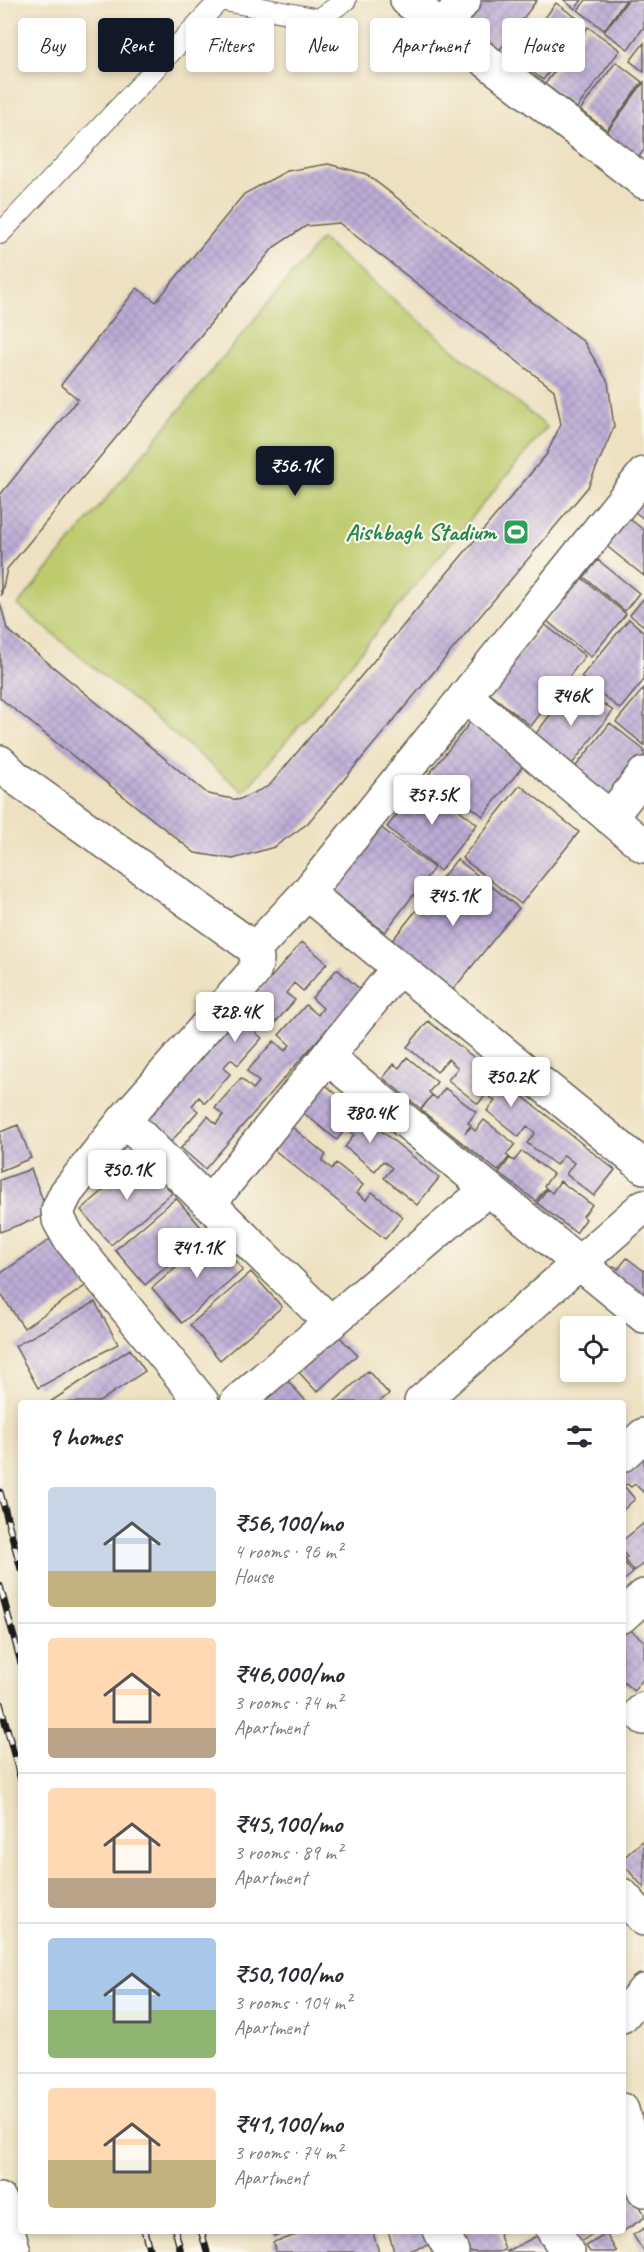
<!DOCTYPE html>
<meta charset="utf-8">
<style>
:root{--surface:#fff;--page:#f7f7f7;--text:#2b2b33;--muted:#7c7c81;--line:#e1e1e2;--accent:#111827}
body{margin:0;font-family:Caveat,sans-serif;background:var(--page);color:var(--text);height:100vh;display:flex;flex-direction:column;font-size:22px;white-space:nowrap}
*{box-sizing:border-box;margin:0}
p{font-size:20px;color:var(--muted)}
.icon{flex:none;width:33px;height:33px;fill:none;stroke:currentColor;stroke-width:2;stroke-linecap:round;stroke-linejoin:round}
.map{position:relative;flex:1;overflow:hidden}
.panel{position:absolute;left:18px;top:1400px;width:608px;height:834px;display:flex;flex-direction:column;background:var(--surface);border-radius:6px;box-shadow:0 3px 9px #0003}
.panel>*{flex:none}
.top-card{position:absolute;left:18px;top:18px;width:609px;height:54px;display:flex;gap:12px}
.buttons{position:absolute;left:560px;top:1316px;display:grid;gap:12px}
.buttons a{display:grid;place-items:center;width:66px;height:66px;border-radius:6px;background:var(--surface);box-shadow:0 3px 9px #0003;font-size:30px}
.price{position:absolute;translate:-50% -51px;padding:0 14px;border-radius:6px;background:#fff;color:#222;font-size:20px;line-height:39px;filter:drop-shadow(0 2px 3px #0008)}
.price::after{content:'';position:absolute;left:50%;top:36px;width:18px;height:14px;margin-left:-9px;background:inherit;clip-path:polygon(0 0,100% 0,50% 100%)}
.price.active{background:var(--accent);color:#fff}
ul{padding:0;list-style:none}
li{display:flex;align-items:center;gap:18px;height:150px;padding:0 30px}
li+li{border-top:2px solid var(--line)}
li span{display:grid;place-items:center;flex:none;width:168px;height:120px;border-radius:6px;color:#555}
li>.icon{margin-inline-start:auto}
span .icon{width:72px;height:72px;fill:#fffc;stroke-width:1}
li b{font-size:26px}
h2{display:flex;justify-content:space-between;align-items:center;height:72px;padding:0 30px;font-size:26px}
.pill{padding:0 21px;border-radius:6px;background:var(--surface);box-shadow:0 3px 9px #0003;font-size:21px;line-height:54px}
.pill.active{background:var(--accent);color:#fff}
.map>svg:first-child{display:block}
.green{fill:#bdcb6d;stroke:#6c7444;stroke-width:1.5}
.building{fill:url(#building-cross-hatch)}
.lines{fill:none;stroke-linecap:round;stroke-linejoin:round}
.lane-casing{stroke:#666156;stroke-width:22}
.street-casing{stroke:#666156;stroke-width:36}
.secondary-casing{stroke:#666156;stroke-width:36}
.lane{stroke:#fff;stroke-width:20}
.street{stroke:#fff;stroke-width:33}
.secondary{stroke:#fff;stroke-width:33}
.rail-casing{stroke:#1c1c1c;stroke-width:7}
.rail{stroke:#fbf7ec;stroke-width:4.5;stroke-dasharray:14;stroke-linecap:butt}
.labels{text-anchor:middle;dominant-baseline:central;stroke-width:4.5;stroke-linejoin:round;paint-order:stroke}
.leisure-label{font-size:24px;font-weight:bold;fill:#27864d;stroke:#fbf7ec;text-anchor:end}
</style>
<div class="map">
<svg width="644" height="2252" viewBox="0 0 644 2252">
<defs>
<pattern id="building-cross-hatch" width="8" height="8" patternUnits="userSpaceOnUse" patternTransform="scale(1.5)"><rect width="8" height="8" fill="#bcacd6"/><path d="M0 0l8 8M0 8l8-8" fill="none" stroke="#a193b7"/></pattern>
</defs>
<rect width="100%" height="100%" fill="#fbf7ec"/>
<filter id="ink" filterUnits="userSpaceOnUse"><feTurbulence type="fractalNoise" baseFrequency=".0167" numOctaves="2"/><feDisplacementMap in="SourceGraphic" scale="12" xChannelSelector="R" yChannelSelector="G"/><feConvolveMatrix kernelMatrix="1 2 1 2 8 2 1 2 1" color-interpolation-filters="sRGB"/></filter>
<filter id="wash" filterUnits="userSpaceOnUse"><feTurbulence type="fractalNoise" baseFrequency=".008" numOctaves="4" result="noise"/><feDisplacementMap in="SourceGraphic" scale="24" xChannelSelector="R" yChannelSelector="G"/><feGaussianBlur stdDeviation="1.35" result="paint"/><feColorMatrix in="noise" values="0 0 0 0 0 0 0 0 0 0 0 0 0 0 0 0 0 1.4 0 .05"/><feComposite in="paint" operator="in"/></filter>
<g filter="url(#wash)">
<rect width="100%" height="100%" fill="#eee1c1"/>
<!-- green -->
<path class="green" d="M321,239l226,188 -303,365 -226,-187z"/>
<g id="blocks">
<!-- building -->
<path class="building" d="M475,0h62l-41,55 -40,-30z
M564,0h18l-7,9z
M586,0h40l-22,30 -26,-20z
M628,0h16v27l-16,22 -24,-17z
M556,3l29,21 -42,56 -28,-22z
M588,27l32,23 -43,58 -32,-24z
M644,43v29l-14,-11z
M616,62l26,20 -35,48 -27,-20z
M644,82v68l-6,8 -32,-25z
M328,164l38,10 218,168 24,40 6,45 -26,60 -281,337 -33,23 -41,12 -38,-6 -195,-155v-96l7,27 201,165 30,6 31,-14 277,-331 15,-31 -7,-34 -215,-167 -33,3 -32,21 -267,322 -6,27 -1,-101 78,-96 -17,-14 76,-97 19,14 88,-108 43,-23z
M644,501v18l-9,-7z
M627,517l17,13v46l-40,-32z
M598,560l41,33 -14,18 -41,-34z
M582,578l44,36 -35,43 -44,-36z
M644,598v28l-14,-11z
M629,619l15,13v48l-24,29 -39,-32z
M544,624l41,32 -54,70 -42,-33z
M575,682l38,29 -47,61 -38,-28z
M644,688v57l-28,-23z
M477,714l54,42 -48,60 -54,-42z
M610,723l34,27v8l-37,47 -38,-30z
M423,781l54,43 -37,47 -53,-44z
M520,785l59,47 -58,72 -59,-46z
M375,823l59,45 -49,64 -59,-45z
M457,859l62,49 -71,88 -61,-49z
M302,942l25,21 -24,28 -9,-8 -8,10 9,7 -26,30 -5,-5 -8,8 6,5 -24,27 -7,-6 -8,9 7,6 -25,29 -6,-6 -7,9 6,5 -29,33 -24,-22z
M337,969l24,21 -156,179 -24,-21 27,-32 8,8 7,-9 -8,-7 26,-30 12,11 6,-7 -12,-11 27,-30 11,10 5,-6 -11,-10 27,-30 12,10 5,-7 -11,-10z
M428,1021l187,149 -21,26 -28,-22 8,-11 -10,-8 -8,10 -29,-22 8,-10 -8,-7 -8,11 -32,-26 8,-10 -9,-7 -8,10 -30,-24 10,-12 -10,-9 -11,13 -30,-25z
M407,1057l30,25 -8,10 3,3 -11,14 -38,-31 11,-14 5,4z
M323,1083l116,95 -22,27 -33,-27 8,-10 -9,-7 -8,10 -30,-24 9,-12 -8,-7 -9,12 -36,-29z
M445,1088l31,24 -8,11 3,2 -6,8 6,-6 4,4 9,-11 31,24 -9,11 3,2 -11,14 -77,-61 11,-15 5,4z
M18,1125l13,33 -31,13v-39z
M291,1126l35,29 -4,6 10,8 4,-6 27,22 -6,8 9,7 6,-8 31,25 -18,22 -112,-90z
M522,1151l31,23 -9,12 2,2 -10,13 -37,-28 11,-15 4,3z
M142,1157l30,36 -61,52 -30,-35z
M31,1169l17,45 -48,18v-52z
M560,1181l32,24 -9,11 3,3 -10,14 -39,-30 10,-14 5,4z
M176,1198l30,35 -61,52 -30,-35z
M55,1236l33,48 -64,44 -24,-35v-19z
M213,1236l30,34 -61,53 -30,-35z
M627,1258l17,13v37l-41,-28 11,-14 4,3z
M251,1272l31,35 -62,53 -30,-35z
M95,1302l23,42 -80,44 -23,-42z
M337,1334l20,21 -40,37 -20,-22z
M130,1349l15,22 -46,31h-49z
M368,1371l21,23 -10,8h-45z
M286,1379l21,23h-47z
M644,1456v37l-9,-9 -4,3 -4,-3 -3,2 11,13 -13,12v-35z
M644,1523v40l-10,8 -10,-12 3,-2 -5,-6v-10z
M622,1560l11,13 -11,9z
M629,1629l15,12v37l-10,13 -12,-10v-44z
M644,1840v48l-22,-25v-4z
M622,2179l22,34v5l-25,16 -2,-4h5z
M644,2228v24l-11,-17z
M272,2230h20v1l-18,5z
M314,2230h58l7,22h-103l-3,-10z
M388,2230h48l3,12 -35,10h-10z
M467,2230h31l7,20 -6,2h-42l-5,-16z
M570,2230h20l2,4 -13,9z
M546,2231l11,21h-51z
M606,2234l11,18h-27l-4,-6z"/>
</g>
</g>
<g filter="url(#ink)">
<use href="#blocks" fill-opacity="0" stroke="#666156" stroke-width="1.5"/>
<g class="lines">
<!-- lane casing -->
<g class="lane-casing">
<path id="lane" d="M220,0l99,19 27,-19
M0,234l220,-234"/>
</g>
<!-- street casing -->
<g class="street-casing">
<path id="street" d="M407,0l237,182
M444,27l20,-27
M465,696l179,150
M610,818l34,-44
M307,893l337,274
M255,949l52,-56 337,-419
M327,1057l317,259
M124,1120l207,203
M209,1204l190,-237
M237,1402l251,-213
M421,1402l223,-196
M622,1455l22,-20
M622,1616l22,-20
M644,1709l-4,4 4,5
M622,2016l22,-25
M622,2110l22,80
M440,2230l12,22
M553,2230l15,22"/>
</g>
<!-- secondary casing -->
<g class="secondary-casing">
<path id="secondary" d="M0,762l16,16 239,171 2,11 -3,12 -130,148 -58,73 -8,17 1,10 10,18 133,164
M622,1895l22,24
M0,2200l14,52"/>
</g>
<!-- lane -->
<use href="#lane" class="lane"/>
<!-- street -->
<use href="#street" class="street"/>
<!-- secondary -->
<use href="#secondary" class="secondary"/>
<!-- rail casing -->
<g class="rail-casing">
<path id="rail" d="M0,1492l21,77
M0,1586l21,77
M0,1703l21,77
M144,2230l6,22
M175,2230l6,22
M201,2230l6,22"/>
</g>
<!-- rail -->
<use href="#rail" class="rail"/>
</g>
</g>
<!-- icons -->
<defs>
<g id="stadium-square" transform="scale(1.35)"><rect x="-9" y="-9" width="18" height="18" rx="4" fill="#2e9e5b" stroke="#fbf7ec"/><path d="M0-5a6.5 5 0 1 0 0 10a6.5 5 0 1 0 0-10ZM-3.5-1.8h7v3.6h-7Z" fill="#fff"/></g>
</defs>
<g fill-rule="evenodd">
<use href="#stadium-square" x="516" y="532"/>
</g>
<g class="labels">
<!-- leisure labels -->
<g class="leisure-label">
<text x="496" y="532">Aishbagh Stadium</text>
</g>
</g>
</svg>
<div class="buttons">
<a><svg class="icon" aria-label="locate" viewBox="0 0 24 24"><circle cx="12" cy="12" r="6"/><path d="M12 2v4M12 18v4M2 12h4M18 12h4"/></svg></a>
</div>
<b class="price active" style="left:295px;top:497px">₹56.1K</b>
<b class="price" style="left:571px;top:727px">₹46K</b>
<b class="price" style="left:432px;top:826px">₹57.5K</b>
<b class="price" style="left:453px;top:927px">₹45.1K</b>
<b class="price" style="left:235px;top:1043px">₹28.4K</b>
<b class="price" style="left:511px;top:1108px">₹50.2K</b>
<b class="price" style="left:370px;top:1144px">₹80.4K</b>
<b class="price" style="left:127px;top:1201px">₹50.1K</b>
<b class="price" style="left:197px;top:1279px">₹41.1K</b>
<div class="top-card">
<a class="pill">Buy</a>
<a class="pill active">Rent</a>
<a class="pill">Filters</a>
<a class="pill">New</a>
<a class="pill">Apartment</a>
<a class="pill">House</a>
</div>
<section class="panel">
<h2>9 homes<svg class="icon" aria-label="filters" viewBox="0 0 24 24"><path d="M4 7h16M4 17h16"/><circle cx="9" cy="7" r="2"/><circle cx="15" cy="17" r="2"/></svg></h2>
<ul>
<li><span style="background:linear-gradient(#c9d6e8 70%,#c2b280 0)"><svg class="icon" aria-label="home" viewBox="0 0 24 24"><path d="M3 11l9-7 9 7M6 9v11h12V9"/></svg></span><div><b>₹56,100/mo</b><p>4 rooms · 96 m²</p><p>House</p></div></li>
<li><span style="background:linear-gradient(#ffd9b3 75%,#b9a48a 0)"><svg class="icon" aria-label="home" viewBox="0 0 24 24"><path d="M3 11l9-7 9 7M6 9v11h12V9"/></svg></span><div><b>₹46,000/mo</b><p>3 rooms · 74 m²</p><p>Apartment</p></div></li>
<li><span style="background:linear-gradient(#ffd9b3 75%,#b9a48a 0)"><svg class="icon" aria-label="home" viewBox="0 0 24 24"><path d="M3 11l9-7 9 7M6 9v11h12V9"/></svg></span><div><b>₹45,100/mo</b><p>3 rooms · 89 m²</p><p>Apartment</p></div></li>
<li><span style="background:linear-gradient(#a9c7e8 60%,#8fb573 0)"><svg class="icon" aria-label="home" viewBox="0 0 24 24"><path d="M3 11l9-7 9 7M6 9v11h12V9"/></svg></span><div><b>₹50,100/mo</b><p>3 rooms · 104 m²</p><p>Apartment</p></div></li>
<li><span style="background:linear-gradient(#ffd9b3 60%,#c2b280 0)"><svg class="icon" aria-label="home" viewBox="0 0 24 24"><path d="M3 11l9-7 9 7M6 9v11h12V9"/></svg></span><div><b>₹41,100/mo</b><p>3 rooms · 74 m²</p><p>Apartment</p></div></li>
</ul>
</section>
</div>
